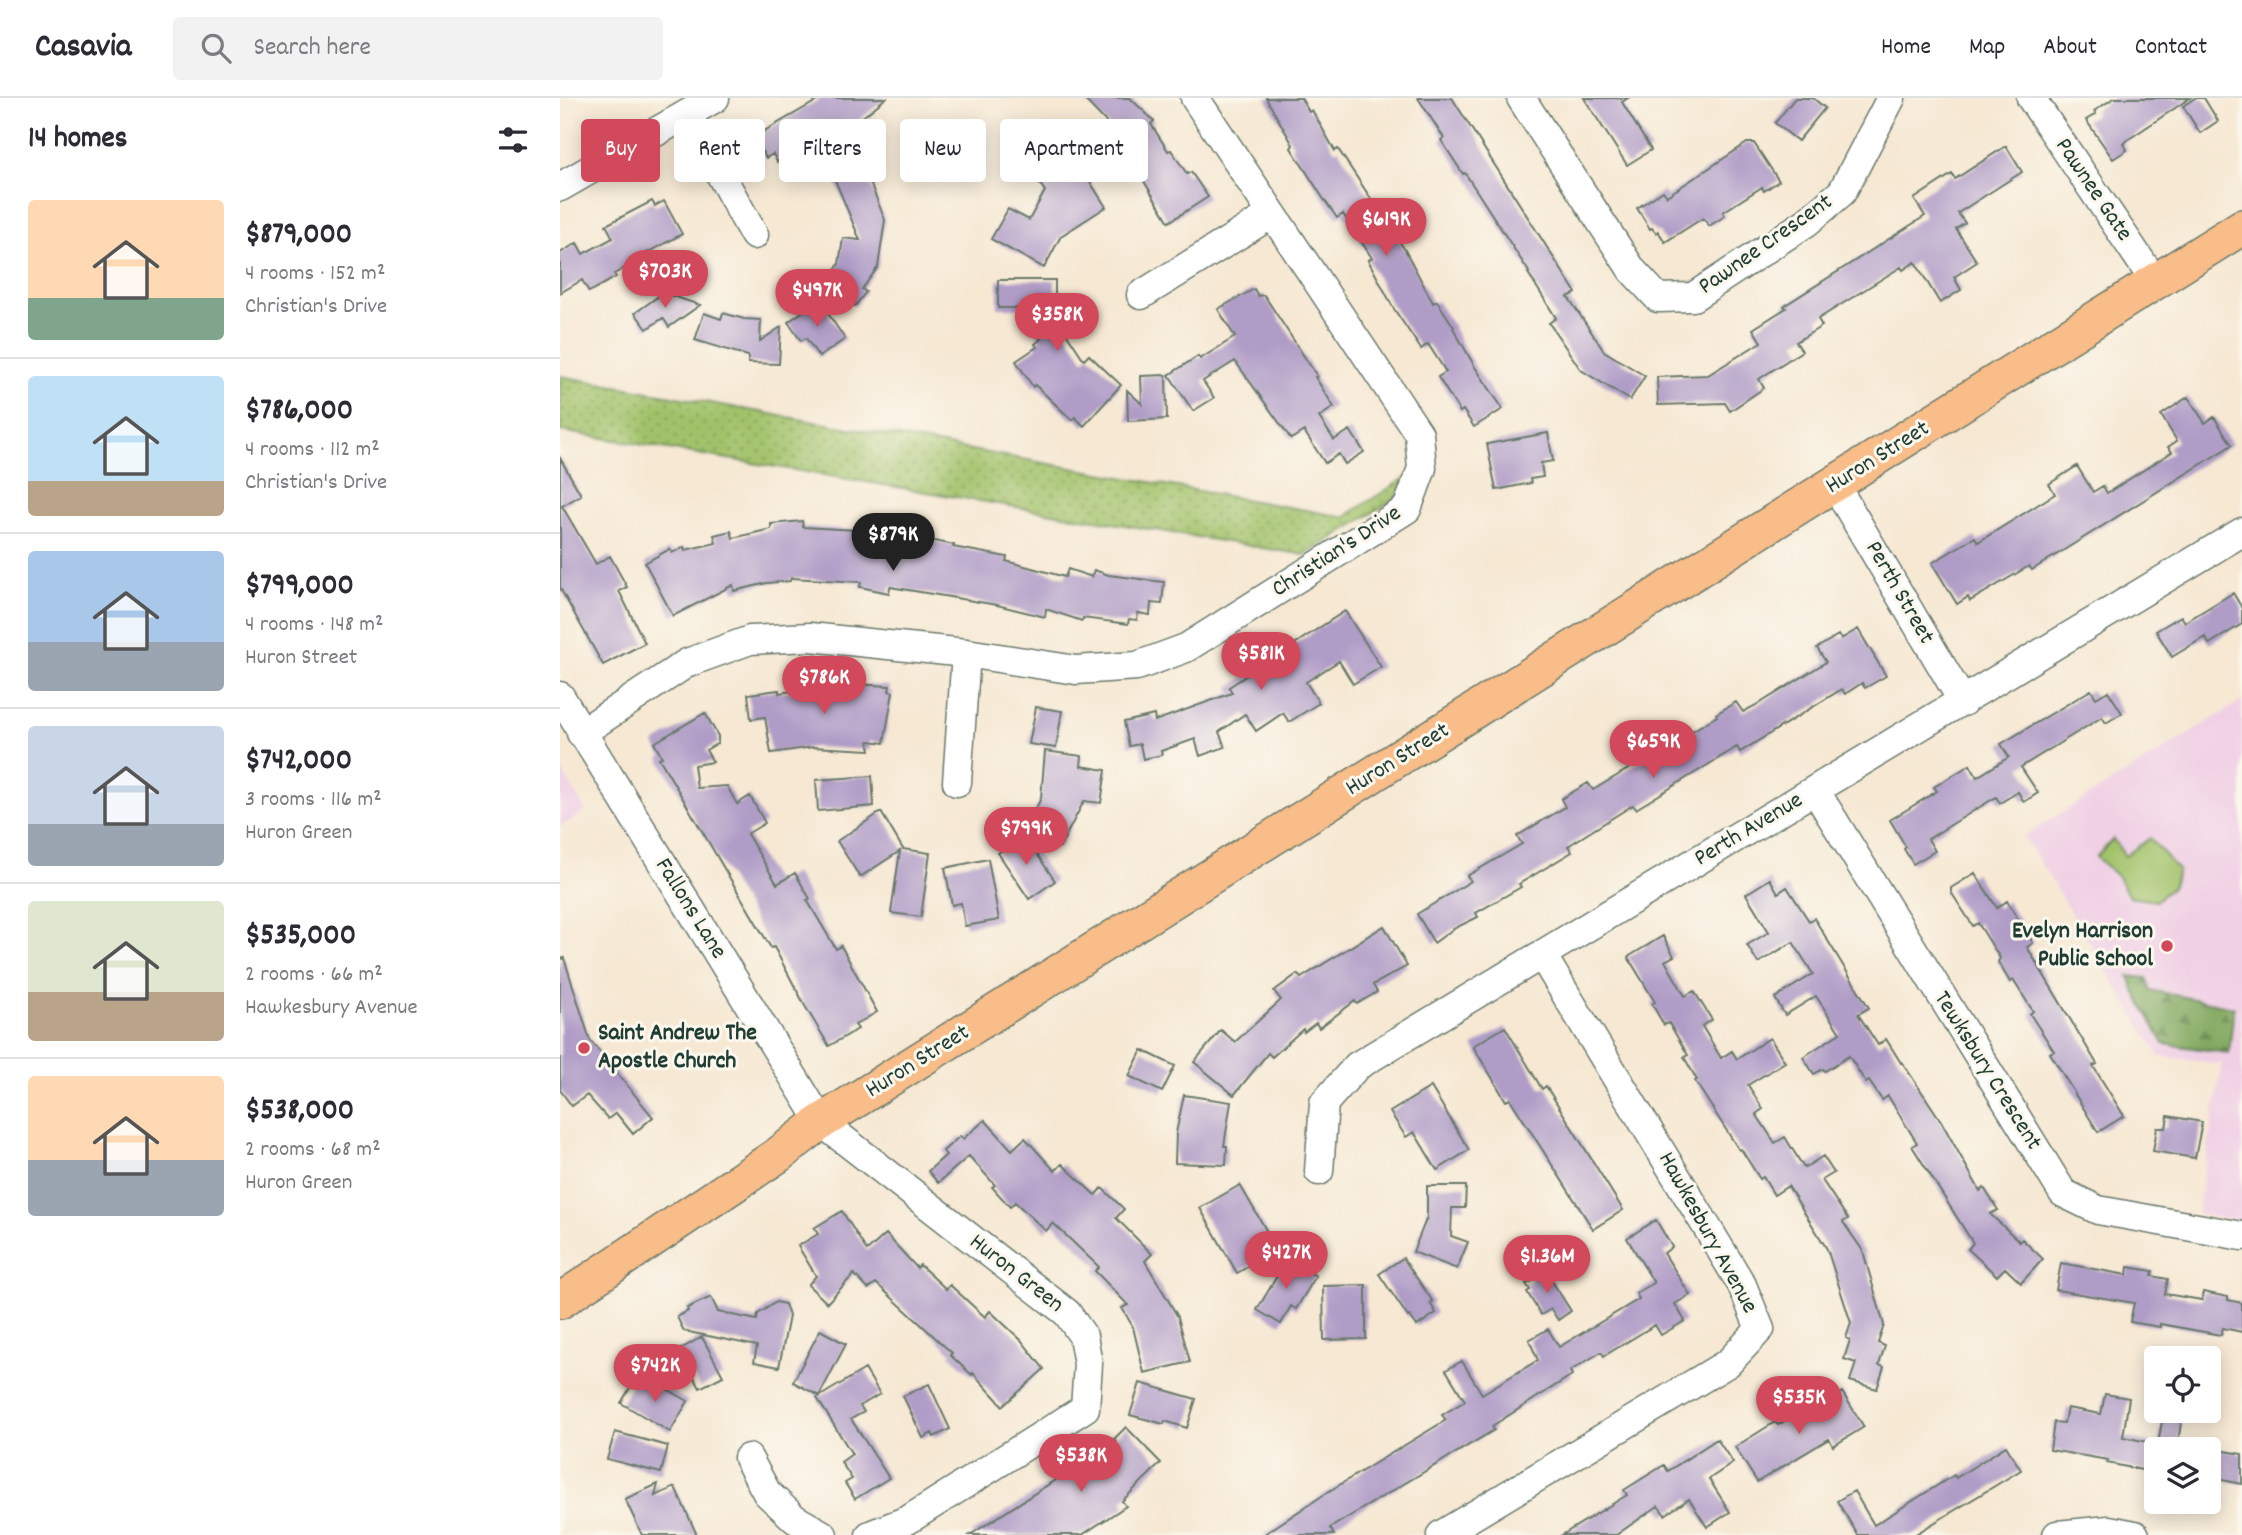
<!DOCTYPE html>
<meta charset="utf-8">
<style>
:root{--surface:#fff;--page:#f2f2f3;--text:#2b2b33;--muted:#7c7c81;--line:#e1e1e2;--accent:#d1495b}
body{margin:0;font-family:Dekko,sans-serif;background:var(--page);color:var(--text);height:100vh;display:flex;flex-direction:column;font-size:26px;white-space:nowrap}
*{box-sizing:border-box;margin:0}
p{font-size:23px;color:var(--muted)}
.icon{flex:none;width:38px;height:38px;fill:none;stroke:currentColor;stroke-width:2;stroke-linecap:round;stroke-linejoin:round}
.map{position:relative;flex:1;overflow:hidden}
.sheet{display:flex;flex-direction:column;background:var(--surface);width:560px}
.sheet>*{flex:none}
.hud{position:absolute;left:21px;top:21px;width:665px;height:63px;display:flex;gap:14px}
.fabs{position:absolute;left:1584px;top:1248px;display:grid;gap:14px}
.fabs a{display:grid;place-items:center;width:77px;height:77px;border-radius:7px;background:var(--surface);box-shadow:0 4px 18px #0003;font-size:35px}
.price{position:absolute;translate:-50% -60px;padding:0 16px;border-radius:24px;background:var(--accent);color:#fff;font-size:23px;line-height:46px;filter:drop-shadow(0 2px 4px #0008)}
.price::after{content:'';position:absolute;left:50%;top:42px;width:21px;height:16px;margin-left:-10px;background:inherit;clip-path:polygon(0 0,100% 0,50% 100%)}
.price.active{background:#222;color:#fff}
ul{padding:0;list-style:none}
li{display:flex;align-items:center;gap:21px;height:175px;padding:0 28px}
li+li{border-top:2px solid var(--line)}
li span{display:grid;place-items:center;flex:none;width:196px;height:140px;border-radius:7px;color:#555}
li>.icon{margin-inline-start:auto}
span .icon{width:84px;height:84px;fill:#fffc;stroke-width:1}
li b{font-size:30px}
h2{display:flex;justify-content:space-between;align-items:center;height:84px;padding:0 28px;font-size:30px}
.tag{padding:0 24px;border-radius:7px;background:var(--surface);box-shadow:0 4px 18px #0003;font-size:24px;line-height:63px}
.tag.active{background:var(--accent);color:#fff}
header{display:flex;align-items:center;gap:42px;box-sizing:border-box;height:98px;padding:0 35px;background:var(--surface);border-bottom:2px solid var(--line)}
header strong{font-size:33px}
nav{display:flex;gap:38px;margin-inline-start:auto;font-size:24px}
.search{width:490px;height:63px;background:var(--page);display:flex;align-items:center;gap:18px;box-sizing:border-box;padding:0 24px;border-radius:7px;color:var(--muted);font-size:26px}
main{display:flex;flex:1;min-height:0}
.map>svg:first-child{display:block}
.built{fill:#f0d0e5}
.green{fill:url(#green-dots);stroke:#608050;stroke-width:2}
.forest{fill:url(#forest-firs);stroke:#50724a;stroke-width:2}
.pitch{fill:#a2c26b;stroke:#608050;stroke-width:2}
.building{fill:#b09dc7}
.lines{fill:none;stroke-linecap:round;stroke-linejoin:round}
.minor-casing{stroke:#6a796c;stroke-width:31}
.major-casing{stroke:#6a796c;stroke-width:38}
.minor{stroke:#fff;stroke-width:28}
.major{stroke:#f8bd88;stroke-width:35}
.poi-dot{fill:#d1495b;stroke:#fbf7ec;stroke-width:2.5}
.labels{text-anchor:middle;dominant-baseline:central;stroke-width:6;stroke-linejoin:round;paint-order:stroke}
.street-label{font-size:24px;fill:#1f3d34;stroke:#fbf7ec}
.poi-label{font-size:24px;font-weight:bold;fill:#1f3d34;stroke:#fbf7ec;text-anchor:end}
</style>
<header>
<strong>Casavia</strong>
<div class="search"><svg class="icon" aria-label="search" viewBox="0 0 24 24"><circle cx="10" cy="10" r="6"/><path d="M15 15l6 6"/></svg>Search here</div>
<nav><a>Home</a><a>Map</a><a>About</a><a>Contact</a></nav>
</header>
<main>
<section class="sheet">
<h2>14 homes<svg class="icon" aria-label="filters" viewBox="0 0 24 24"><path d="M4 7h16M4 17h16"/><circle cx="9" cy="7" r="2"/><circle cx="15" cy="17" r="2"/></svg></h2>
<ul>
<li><span style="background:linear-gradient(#ffd9b3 70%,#7fa58c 0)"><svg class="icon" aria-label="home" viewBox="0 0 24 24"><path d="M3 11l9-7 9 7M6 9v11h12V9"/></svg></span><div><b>$879,000</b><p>4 rooms · 152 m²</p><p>Christian's Drive</p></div></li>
<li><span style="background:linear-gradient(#bfe0f5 75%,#b9a48a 0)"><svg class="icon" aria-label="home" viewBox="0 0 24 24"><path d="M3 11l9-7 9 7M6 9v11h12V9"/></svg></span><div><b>$786,000</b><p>4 rooms · 112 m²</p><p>Christian's Drive</p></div></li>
<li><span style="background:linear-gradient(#a9c7e8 65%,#9aa5b1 0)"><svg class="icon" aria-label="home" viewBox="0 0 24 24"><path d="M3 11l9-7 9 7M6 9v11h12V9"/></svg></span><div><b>$799,000</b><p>4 rooms · 148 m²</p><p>Huron Street</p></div></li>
<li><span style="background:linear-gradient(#c9d6e8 70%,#9aa5b1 0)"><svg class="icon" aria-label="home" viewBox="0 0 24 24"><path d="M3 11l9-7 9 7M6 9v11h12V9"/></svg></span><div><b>$742,000</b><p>3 rooms · 116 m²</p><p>Huron Green</p></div></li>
<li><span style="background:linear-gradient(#dfe7d0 65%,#b9a48a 0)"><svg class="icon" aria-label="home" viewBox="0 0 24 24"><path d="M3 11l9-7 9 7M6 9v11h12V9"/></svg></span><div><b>$535,000</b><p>2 rooms · 66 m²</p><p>Hawkesbury Avenue</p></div></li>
<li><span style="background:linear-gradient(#ffd9b3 60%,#9aa5b1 0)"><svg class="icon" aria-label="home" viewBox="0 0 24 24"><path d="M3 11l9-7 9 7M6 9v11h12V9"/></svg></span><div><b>$538,000</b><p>2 rooms · 68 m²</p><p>Huron Green</p></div></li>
</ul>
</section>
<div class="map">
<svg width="1682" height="1437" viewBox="0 0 1682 1437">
<defs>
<pattern id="green-dots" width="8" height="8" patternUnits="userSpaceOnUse" patternTransform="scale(1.75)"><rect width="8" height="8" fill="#a2c26b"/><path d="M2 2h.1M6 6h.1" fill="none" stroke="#839f59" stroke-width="1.8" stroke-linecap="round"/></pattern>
<pattern id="forest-firs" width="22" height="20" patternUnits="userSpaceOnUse" patternTransform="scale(1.75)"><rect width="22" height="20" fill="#81a85f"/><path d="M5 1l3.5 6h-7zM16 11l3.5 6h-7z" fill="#698a4f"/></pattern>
</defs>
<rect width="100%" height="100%" fill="#fbf7ec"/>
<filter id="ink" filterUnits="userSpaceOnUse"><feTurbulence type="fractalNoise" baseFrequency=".0143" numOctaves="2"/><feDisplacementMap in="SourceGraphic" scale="14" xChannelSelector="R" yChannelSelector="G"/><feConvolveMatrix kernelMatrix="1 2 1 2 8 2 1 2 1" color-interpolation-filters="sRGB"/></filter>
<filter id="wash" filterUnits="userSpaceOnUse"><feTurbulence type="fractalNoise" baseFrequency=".00686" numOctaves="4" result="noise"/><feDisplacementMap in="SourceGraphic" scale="28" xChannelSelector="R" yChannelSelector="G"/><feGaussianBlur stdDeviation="1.57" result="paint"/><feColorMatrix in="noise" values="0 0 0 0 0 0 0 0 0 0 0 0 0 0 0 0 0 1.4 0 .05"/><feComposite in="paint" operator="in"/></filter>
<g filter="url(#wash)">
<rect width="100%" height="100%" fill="#f6e8d3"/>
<!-- built -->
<path class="built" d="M1682,603v521l-45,-8 25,-150 -63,-8 -135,-220z
M0,669l26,44 -26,16z"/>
<!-- green -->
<path class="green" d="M0,278l784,141 64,-41 -12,22 -91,57 -745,-124z"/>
<!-- forest -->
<path class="forest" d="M1569,878l18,2 3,12 84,17 -5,46 -65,-9 -31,-56z"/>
<!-- pitch -->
<path class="pitch" d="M1590,740l28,32 -5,16 -17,15 -27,-4 -11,-20 -22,-20 17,-18 12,17z"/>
<g id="blocks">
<!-- building -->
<path class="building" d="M262,0h64l-38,31 3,6 -24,13 -5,-8 -39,22 -2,-3 -4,3 -4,-8 -7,4 -12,-21z
M523,0h47l24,23 -3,3 17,27 3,-1 16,24 4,-2 17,25 -39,25 -51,-83 -10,-9 3,-3z
M706,0h35l8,14 3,-2 23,41 3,-2 67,101 28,53 4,-2 17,26 -1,1 22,39 28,42 -29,18 -11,-17 -3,2 -22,-35 8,-5 -18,-28 -7,5 -27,-40 -26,-49 4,-2 -29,-44 -6,4 -14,-20 -32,-50 2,-3z
M858,0h34l124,195 -8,4 36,54 41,25 -15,24 -49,-30 -32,-47 7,-5 -28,-45 1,-1 -64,-99 -2,1 -22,-34 3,-2z
M1024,0h44l-6,4 29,48 -24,15z
M1235,0h18l12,10 -27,33 -23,-18z
M1554,0h76l-67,45 4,7 -14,9 -27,-39 10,-6 -2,-3z
M1635,0h9l14,23 -18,12 -17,-27z
M1187,45h7l25,38 -15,10 -2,-4 -39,25 2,4 -16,10 -6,-8 -38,24 -7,-11 -2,2 -4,-5 -2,1 -13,-21 26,-17 4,5z
M1446,48l16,26 -64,41 7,10 -9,6 21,33 -23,15 7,13 -21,13 -25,-41 -12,8 -2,-3 -83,52 4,7 -26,16 6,9 -43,28 5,9 -34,23 -5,-8 -67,2 -1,-28 51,-2 53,-33 -8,-13 33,-21 -2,-2 141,-90 -11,-17 38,-25 3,5z
M507,63l13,20 7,-4 19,30 -45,29 -17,32 -53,-29 17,-30 21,11 16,-29 -8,-11z
M297,73l5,11 7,-2 16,40 -7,47 -16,22 4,3 -11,14 -30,-21 14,-21 4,-26 17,2 -25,-60z
M92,103l3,5 9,-5 18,33 -35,19 1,2 -34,19 2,3 -27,15 -7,-12 -22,13v-40l17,-10 6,11 30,-16 -7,-13z
M438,182h57v36l29,44 5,-5 32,30 -37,41 -9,-9 -3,3 -37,-35 -2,2 -17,-26 21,-14 -2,-3 6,-5 -18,-25v-6h-25z
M694,191l4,7 6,-1 53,81 -2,1 19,30 -15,10 15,23 16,-10 14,22 -19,12 -6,-10 -14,9 -21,-32 -13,8 -56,-78 -32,20 11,17 -21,13 -24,-36 29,-19 2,3 35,-22 -17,-28z
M103,195l37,12 -31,22 -6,-9 -16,11 -12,-16z
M259,202l26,39 -26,18 -13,-19 -5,3 -13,-19z
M144,215l17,6 2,-6 21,6 17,1 -1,21 21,-14 -2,37 -31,-1v-7l-53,-16z
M606,277l1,44 -39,2 -1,-31 15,14 -1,-28z
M1628,299l17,26 9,-6 18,28 -200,125 -3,-4 -59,35 -2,-4 -11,7 -25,-41 43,-26 3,5 77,-48 -6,-10 28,-18 16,26 10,-6 4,7 65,-41 -4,-5 9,-6 -16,-26z
M988,335l5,28 -12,2 2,14 -13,2 1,4 -35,7 -9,-46z
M0,360l21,37 -19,11 34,58 14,-8 17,31 -8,4 26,52 -42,22 -43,-77z
M242,423l1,6 54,3 -1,9 37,7 2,-13 59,12 -1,2 54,10 -1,4 59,16 3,-8 24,8 2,-7 15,5 55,7 -2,22 -11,-1 -1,12 -12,-2 -1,7 -8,-1 -1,5 -45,-6 -1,3 -36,-12 -1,8 -48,-12 -107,-18 -1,6 -29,-6 1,-5 -70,-4 -1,3 -23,2 -33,8 -1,-6 -60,31 -28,-53 25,-14 2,4 12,-6 1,3 31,-7 -2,-8 17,-4 2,7 38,-9v-5z
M1673,495l9,15v16l-33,20 -4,-7 -33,20 -16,-26 25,-15 4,6z
M785,513l36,56 -28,17 -14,-23 -33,21 13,21 -30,19 -6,-9 -27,18 -11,-17 -26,18 6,15 -25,9 -5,-17 -34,12 1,4 -19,4 -3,-15 -11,2 -5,-24 30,-7 1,6 77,-28 -3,-6z
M1298,531l28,47 -21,12 -3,-5 -17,11 -3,-5 -102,63 -3,-5 -101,62 -3,-4 -65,41 4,6 -53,32 2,3 -45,26 2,4 -25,12 -19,14 -17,-29 54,-33 -4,-5 55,-32 -5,-8 48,-29 -4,-8 27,-16 5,7 124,-74 -1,-2 20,-12 7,10 19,-10 64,-40 -9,-14 21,-13 3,4z
M252,584l78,4 -1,5 4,1 -9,51 -15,-2 1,9 -57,-3 -42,6 -6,-36 -14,2 -3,-25 31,-4v3l33,-5z
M1531,592l5,8 12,-7 14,22 -16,10 -4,-6 -81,50 17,26 -14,9 -6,-10 -18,11 -4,-6 -68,42 7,12 -22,13 -9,-15 2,-2 -16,-27 47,-29 -3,-4 36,-22 7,12 32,-20 -8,-13z
M476,609l26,4 -6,37 -27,-4z
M145,615l13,23v7l-12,7 7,12 -19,3 3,23 30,-2 10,18 13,-8 15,27 -18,11 30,50 18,-11 15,26 -3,1 29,49 5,-3 36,66 -22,13 3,4 -29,17 -24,-40 -31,-59 -3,1 -112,-190 3,-1 -8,-14z
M485,653l37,5 -1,10 25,4 -5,33 -17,-2 -24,46 -34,-18 15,-31z
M312,678l2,30 -56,5 -2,-31z
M321,714l22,37 27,4 -9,64 -30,-4 9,-62 -40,26 -23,-36z
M464,737l31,46 -26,18 -31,-46z
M428,761l11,61 -34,6 -4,-23 -9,2 -7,-37z
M1415,775l22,35 10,-7 26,42 -6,4 70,117 -4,2 31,50 -26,16 -48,-79 4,-2 -24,-37 3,-3 -20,-31 -3,2 -12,-20 2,-4 -22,-35 -5,3 -22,-34v-4z
M1210,781l8,14 9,-6 22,34 5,-3 55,90 -11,6 20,31 8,-6 15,24 1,-1 39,59 39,70 4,-3 14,22 -8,4 30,28 2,-3 21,20 -22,24 -16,-15 -8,8 -29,-27 5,-6 -61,-97 5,-3 -29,-47 -6,4 -13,-19 -3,2 -17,-27 -24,15 -2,-2 -9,5 -11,-17 37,-24 -24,-37 -31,19 -10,-17 38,-24 -20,-32 -35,21 -11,-18 22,-13 -23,-38z
M824,828l23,40 -34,19 4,7 -20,12 -2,-3 -36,27 -3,-5 -12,9 -1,-3 -31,28 -4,-4 -34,42 -40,-33 27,-32 14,12 46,-42 -7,-9 23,-17 4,4z
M1103,838l11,20 -9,5 20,35 9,-5 18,29 -10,6 19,32 11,-7 5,8 33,-21 15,24 -37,23 15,24 -7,5 19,29 10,-6 19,31 19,-12 11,17 -12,7 26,39 -5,3 20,29 21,74 -6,18 7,3 -6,19 5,2 -7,22 -27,-8 6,-18 -12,-4 6,-19 -4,-2 5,-15 -24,-74 -39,-63 -14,9 -11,-18 -3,2 -19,-30 -2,1 -44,-69 2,-1 -13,-23 4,-2 -19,-32 -5,2 -12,-21 3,-2 -27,-45z
M4,860l26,82 63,77 -20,17 -17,-21 -8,6 -21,-24 -15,11 -12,-16v-131z
M945,929l37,62 4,-3 77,124 -30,19 -83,-130 -4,2 -33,-55z
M582,952l33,16 -13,26 -33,-16z
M871,989l38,63 -32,20 -23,-38 -8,5 -16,-25z
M624,997l47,7 -7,44h3l-1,19 -51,-2 1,-30z
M1608,1018l34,6 -7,36 -42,-7 4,-23h9z
M425,1022l27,30 13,-12 30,33 7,-7 33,31 7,-7 22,21 -8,9 36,36 -7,7 33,56 12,45 -46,11 -11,-46 -11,-19 6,-3 -33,-34 4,-4 -46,-44 -7,8 -31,-29 -5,5 -18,-20 3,-2 -26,-29 -31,27 -10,-12 18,-16 -3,-4 17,-15 3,3z
M680,1087l37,64 -40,24 -37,-65z
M867,1088h39l-1,22h-13l-1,28 17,6 -11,27 -44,-17 14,-35z
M282,1113l25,40 19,-17 31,34 3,-3 26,24 4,-4 35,32 5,-6 31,29 23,29 -41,37 -30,-33 -1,2 -22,-20 2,-2 -76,-70 -8,6 -14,-15 -27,29 -19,-18 8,-9 -18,-30 20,-12 -4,-6z
M1096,1122l16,27 -8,6 26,42 -15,9 10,17 -24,14 -6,-10 -51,31 -3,-4 -31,19 2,4 -80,51 2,4 -164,98 4,7h-71l68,-45 115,-70 -4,-5 23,-14 -19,-31 16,-9 20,33 56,-34 -9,-20 19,-11 11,18 80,-48 -3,-6 18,-10 -27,-45z
M843,1160l30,44 -3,1 6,10 -19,13 -7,-10 -2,1 -29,-43z
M727,1161l29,17 -20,33 -5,-3 -10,18 -24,-14z
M1501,1165l66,12 1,-8 25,4 -1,5 16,3 -3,15 37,6 1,-8 25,5v3l14,3v29l-19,-4 -2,7 -61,-11v3l-30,-5 4,-19 -78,-13z
M983,1169l28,44 -13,9 -7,-11 -10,6 -14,-23 3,-2 -4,-6 6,-3 -3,-5z
M806,1187v54l-42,1 -1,-54z
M151,1199l7,15 39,8 1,-6 18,-12 9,2 4,12 -10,51 -25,-5 3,-16 -73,-15 -7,-14 11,-6 -1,-3z
M260,1232l26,14 -27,52 -26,-14z
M142,1239l21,39 -23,12 -21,-38z
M305,1271l15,25 -20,12 4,6 -13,7 38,59 -34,21 -10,-16 7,-4 -11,-17 11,-8 -35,-56z
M76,1280l20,13 4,-6 28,16 -18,31 -49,-29z
M580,1285l56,16 -9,29 -22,-7 -1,3 -34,-9z
M369,1286l21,45 -16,8 -2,-4 -9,5 -20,-42z
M1282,1294l22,35 -31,19 -4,-7 -72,43 -22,-35 40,-25 3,3 35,-20 2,3z
M1545,1296l24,4 -6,39 30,6 -6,28 -40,-8 1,-3 -58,-10 4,-28 10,1 3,-15 34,6z
M1604,1312h19l-6,39h-20z
M566,1329l35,36 -39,38 4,5 -44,29h-112l146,-94 -2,-2z
M55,1334l53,14 -7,27 -54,-14z
M1157,1341l16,24 -24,16 21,33 -6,4 -17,11 -18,-28 -24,16 -7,-9 -42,29h-54l65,-40 -3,-5 40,-25 4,6z
M1446,1348l15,24 -107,65h-56l-21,-34 17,-10 20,34 80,-50 2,3z
M1659,1352l23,4v30l-34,-7v-25l10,2z
M98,1386l-3,12 20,-9 22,48h-55l-17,-36z"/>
</g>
</g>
<g filter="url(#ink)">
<use href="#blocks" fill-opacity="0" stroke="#6a796c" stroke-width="2"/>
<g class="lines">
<!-- minor casing -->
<g class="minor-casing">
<path id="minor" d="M961,0l111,172 26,28 35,-1 114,-75 35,-30 49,-94
M1471,0l124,184
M127,16l67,121
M0,89l155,-89
M581,197l131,-81
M1275,387l128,217
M0,598l261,426 246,191 16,23 5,28 -3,44 -177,112 -38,15
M21,635l106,-70 63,-23 60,-3 156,16 110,17 61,-4 49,-18 221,-139 15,-41 -3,-34 -224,-336
M397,684l9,-129
M1255,692l248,403 35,17 144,26
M759,1073l5,-68 33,-37 885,-534
M188,1360l19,35 28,26 28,16
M881,1437l287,-172 32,-34 -18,-44 -200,-330
M1497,1437l52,-5 26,5"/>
</g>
<!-- major casing -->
<g class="major-casing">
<path id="major" d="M0,1203l218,-146 43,-33 1421,-895"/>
</g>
<!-- minor -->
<use href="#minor" class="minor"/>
<!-- major -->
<use href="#major" class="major"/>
</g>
</g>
<!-- markers -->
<g class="poi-dot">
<circle cx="1607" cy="848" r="7"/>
<circle cx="24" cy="950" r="7"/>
</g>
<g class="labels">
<!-- street labels -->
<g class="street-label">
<text transform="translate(1533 92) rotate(56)">Pawnee Gate</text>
<text transform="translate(1206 147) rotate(-35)">Pawnee Crescent</text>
<text transform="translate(1318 360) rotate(-32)">Huron Street</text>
<text transform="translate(777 454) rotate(-33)">Christian's Drive</text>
<text transform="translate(1339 495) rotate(60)">Perth Street</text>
<text transform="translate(838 662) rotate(-32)">Huron Street</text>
<text transform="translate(1189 732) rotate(-31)">Perth Avenue</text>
<text transform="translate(130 811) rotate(58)">Fallons Lane</text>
<text transform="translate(358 964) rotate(-32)">Huron Street</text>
<text transform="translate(1427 973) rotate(58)">Tewksbury Crescent</text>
<text transform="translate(1147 1135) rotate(61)">Hawkesbury Avenue</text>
<text transform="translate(456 1176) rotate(38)">Huron Green</text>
</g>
<!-- poi labels -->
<g class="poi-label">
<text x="1593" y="834">Evelyn Harrison<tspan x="1593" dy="28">Public School</tspan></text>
<text x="38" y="936" text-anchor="start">Saint Andrew The<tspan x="38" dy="28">Apostle Church</tspan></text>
</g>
</g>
</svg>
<div class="fabs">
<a><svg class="icon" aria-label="locate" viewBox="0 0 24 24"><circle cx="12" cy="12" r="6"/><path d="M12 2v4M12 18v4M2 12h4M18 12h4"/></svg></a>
<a><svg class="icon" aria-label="layers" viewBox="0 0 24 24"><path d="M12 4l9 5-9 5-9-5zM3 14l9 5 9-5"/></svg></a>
</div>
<b class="price" style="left:826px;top:160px">$619K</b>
<b class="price" style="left:105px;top:212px">$703K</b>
<b class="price" style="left:257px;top:231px">$497K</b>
<b class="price" style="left:497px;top:255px">$358K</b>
<b class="price active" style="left:333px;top:475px">$879K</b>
<b class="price" style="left:701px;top:594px">$581K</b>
<b class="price" style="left:264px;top:618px">$786K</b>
<b class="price" style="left:1093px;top:682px">$659K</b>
<b class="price" style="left:466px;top:769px">$799K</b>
<b class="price" style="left:726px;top:1193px">$427K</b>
<b class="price" style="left:987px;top:1197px">$1.36M</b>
<b class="price" style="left:95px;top:1306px">$742K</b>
<b class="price" style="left:1239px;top:1338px">$535K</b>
<b class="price" style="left:521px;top:1396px">$538K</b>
<div class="hud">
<a class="tag active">Buy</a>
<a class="tag">Rent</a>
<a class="tag">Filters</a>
<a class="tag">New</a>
<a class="tag">Apartment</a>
</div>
</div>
</main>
